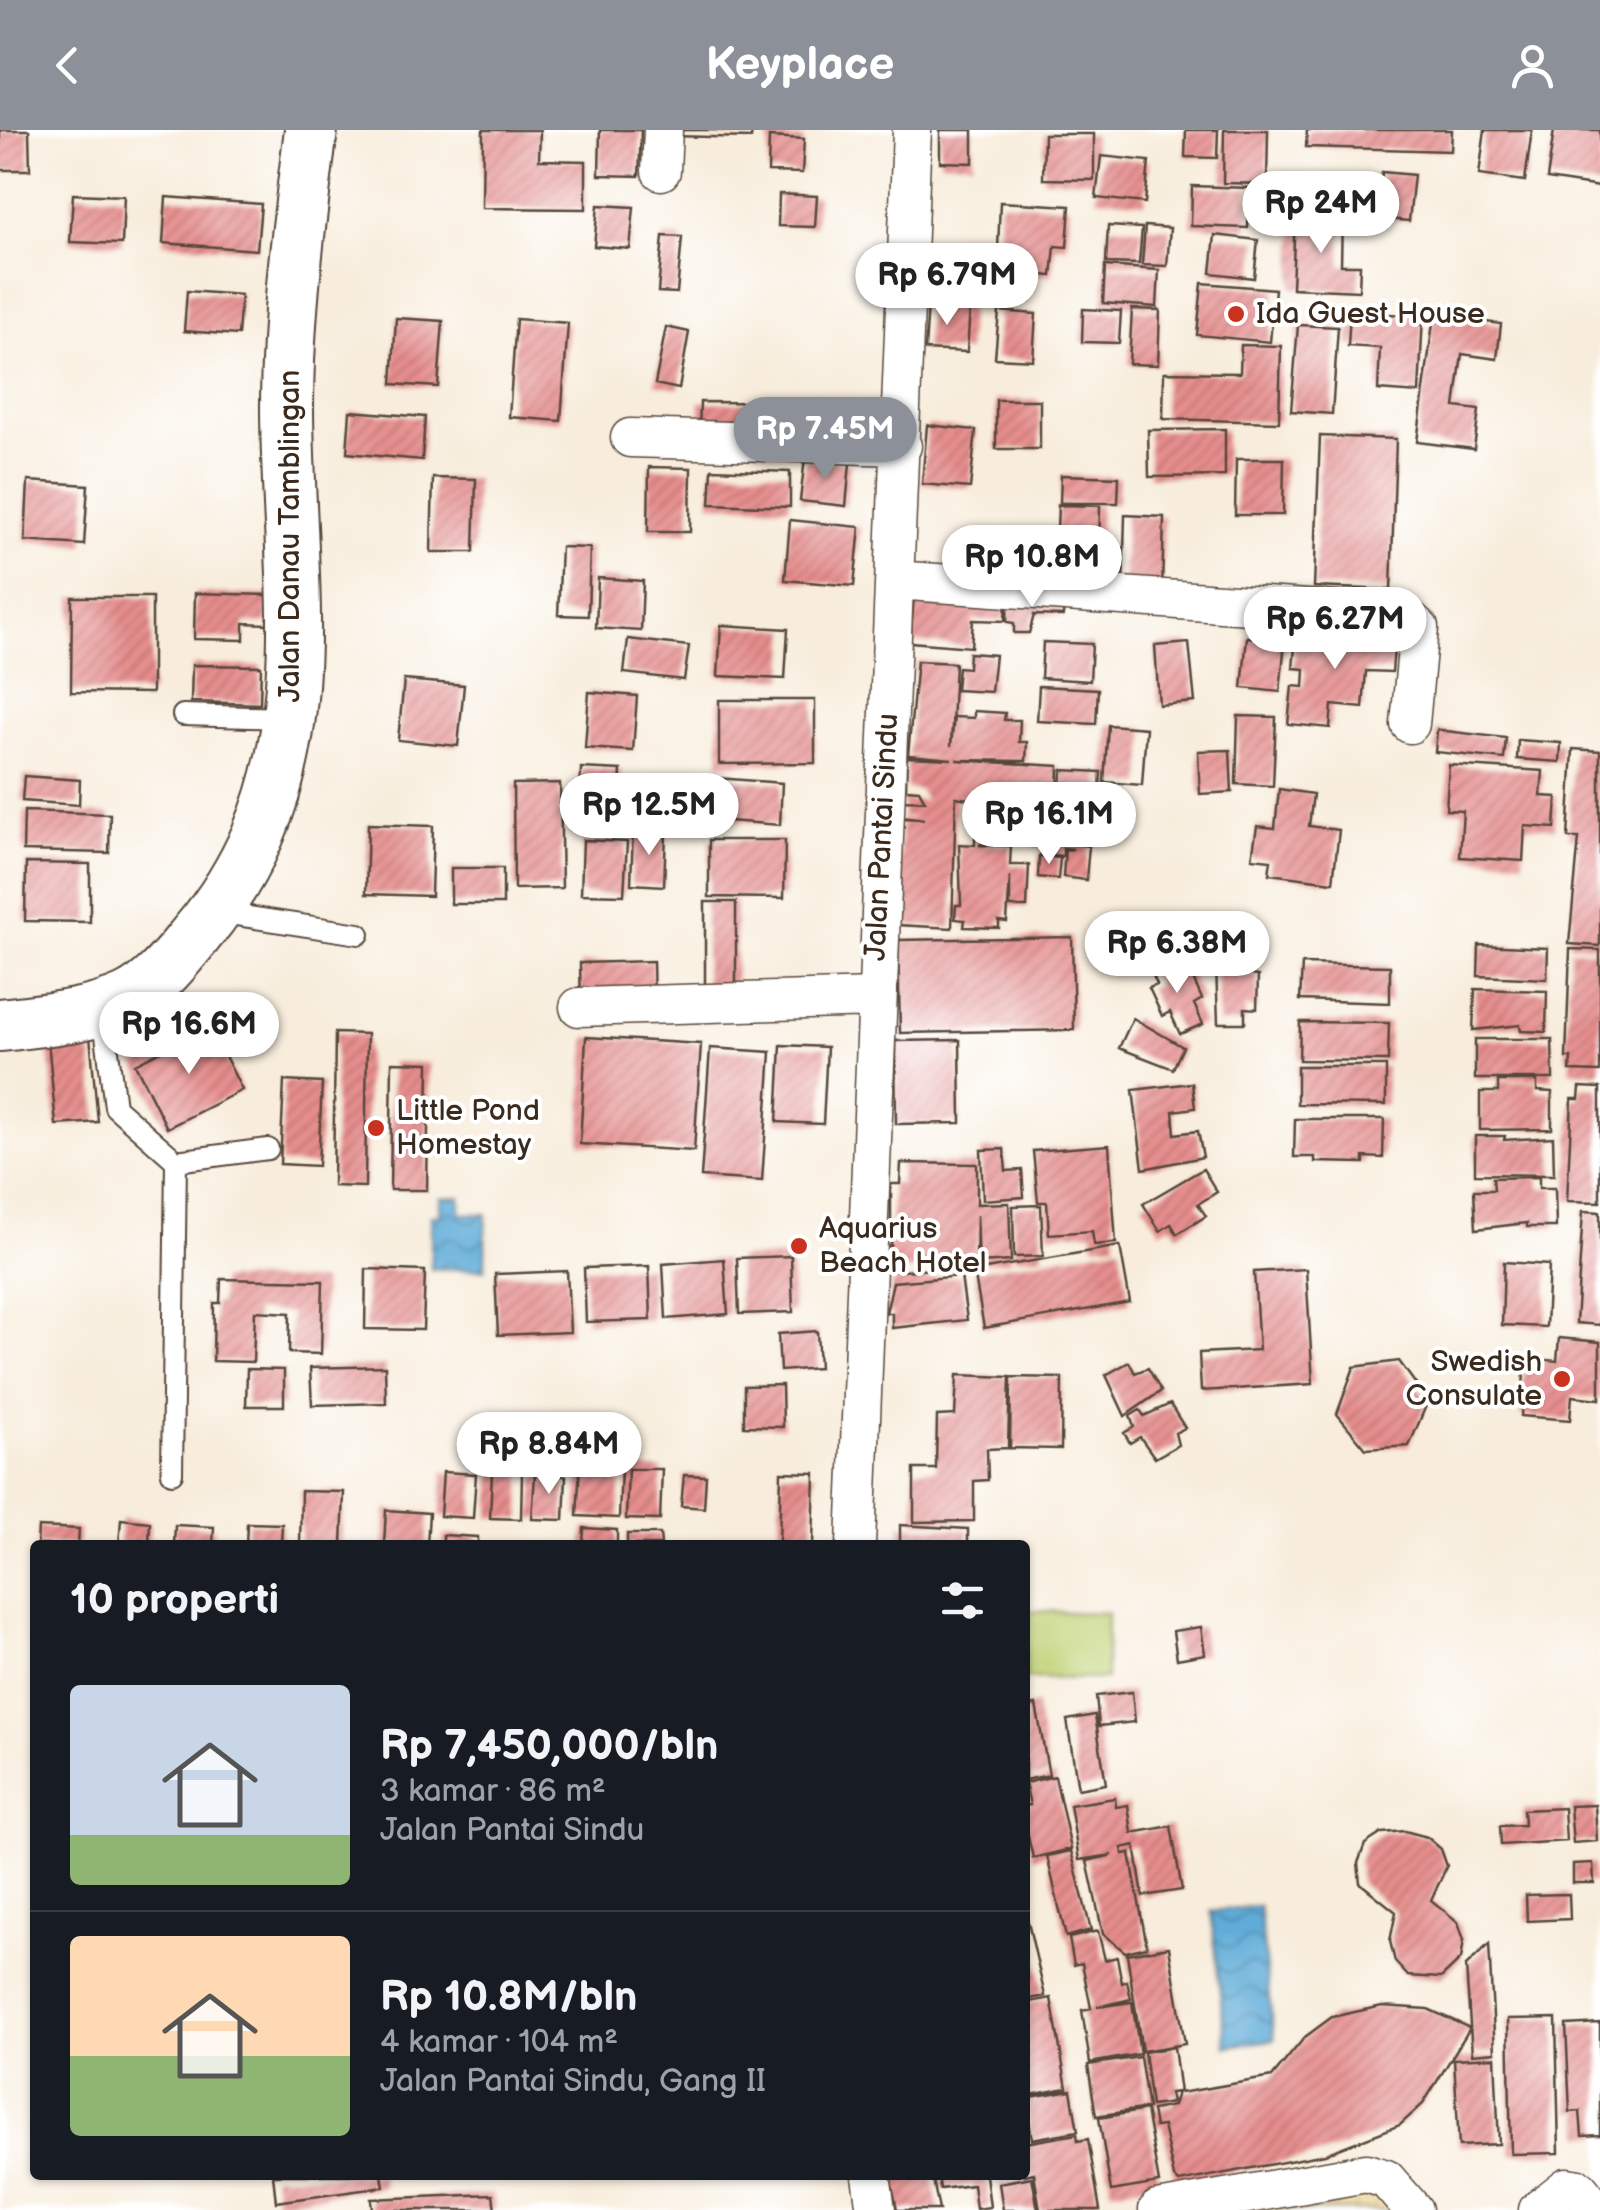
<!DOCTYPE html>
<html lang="id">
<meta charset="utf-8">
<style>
:root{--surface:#171b24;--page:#242831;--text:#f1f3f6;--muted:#9ea1a6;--line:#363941;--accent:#8c9099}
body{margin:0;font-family:"Balsamiq Sans",sans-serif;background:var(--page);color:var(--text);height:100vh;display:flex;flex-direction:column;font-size:38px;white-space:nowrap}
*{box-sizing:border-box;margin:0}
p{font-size:32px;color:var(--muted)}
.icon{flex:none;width:55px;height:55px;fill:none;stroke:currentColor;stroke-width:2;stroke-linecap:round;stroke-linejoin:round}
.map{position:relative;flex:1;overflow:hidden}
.side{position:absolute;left:30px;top:1410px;width:1000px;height:640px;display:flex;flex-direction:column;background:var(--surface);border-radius:10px;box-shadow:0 2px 8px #0004}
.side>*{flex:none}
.price{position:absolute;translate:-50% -85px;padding:0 22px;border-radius:35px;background:#fff;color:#222;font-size:32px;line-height:65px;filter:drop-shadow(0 2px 5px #0008)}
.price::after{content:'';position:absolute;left:50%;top:60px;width:30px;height:22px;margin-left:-15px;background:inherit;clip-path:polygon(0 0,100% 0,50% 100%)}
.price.active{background:var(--accent);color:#fff}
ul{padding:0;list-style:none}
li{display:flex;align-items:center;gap:30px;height:250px;padding:0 40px}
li+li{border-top:2px solid var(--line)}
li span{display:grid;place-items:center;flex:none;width:280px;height:200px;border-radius:10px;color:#555}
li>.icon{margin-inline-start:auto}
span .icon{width:120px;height:120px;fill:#fffc;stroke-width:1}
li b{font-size:42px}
h2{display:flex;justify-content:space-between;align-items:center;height:120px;padding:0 40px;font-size:42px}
header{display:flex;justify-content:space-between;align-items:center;height:130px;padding:0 40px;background:var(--accent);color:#fff;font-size:45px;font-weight:700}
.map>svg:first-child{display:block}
.sand{fill:url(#sand-dots);stroke:#94825e;stroke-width:2.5}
.pitch{fill:#c0d174;stroke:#7e7e49;stroke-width:2.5}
.water{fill:url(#water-waves);stroke:#4c6b7b;stroke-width:2.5}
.building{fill:url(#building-hatch)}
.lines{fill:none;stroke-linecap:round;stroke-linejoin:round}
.lane-casing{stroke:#57473a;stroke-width:24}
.street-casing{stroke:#57473a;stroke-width:41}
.secondary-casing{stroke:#57473a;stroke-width:56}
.lane{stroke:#fff;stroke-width:20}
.street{stroke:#fff;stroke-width:38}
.secondary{stroke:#fff;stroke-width:52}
.poi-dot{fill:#c8321e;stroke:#fff;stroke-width:4}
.labels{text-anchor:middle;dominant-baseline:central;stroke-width:8;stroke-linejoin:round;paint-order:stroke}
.poi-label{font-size:30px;fill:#3b2a1e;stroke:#fff;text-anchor:start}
.street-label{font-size:30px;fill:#3b2a1e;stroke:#fff}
</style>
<header><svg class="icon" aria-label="back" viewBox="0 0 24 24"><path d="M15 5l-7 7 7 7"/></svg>Keyplace<svg class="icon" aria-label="person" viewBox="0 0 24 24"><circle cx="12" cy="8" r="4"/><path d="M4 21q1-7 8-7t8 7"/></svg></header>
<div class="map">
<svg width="1600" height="2080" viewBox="0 0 1600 2080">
<defs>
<pattern id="sand-dots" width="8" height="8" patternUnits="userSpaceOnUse" patternTransform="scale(2.5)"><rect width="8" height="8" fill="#eeda9e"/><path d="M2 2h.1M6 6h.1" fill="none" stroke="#cdbb88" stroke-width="1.8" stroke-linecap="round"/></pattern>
<pattern id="water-waves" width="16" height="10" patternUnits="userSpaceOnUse" patternTransform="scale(2.5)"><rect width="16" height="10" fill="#5eacd8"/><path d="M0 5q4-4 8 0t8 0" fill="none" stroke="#4f8caf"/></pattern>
<pattern id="building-hatch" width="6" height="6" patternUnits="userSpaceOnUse" patternTransform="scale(2.5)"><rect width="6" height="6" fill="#e78e8e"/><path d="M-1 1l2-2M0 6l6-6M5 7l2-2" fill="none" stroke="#bc7473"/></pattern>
</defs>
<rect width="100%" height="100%" fill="#fff"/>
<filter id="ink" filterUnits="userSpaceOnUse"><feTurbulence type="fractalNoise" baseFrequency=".01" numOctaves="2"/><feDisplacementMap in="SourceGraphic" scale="20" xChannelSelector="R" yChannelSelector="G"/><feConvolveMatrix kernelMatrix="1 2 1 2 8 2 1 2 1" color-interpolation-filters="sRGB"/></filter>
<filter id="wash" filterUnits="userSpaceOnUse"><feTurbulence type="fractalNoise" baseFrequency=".0048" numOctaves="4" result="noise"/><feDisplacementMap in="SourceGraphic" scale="40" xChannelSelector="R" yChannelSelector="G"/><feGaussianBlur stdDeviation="2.25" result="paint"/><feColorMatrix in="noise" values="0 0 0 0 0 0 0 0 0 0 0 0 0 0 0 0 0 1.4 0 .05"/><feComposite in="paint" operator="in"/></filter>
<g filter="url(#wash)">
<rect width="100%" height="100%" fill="#f8eddc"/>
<!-- sand -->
<path class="sand" d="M1366,2043l47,37h-255z"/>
<!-- pitch -->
<path class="pitch" d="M1025,1481l82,2 -1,66 -81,-1z"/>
<!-- water -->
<path class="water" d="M460,1067v17h26l-1,55h-54v-54h9v-17z
M1259,1776l15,134 -48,6 -15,-135z"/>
<g id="blocks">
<!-- building -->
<path class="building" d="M0,0h29l1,40h-30z
M483,0h57l-1,30 47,1v48l-104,-1z
M600,0h41l-2,46 -40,-1z
M671,0h81l-1,8 -80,-2z
M940,0h33v33l-33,-1z
M1186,0h32l-1,28 -32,-1z
M1224,0h44l-1,54 -44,-1z
M1307,0h145l-1,21 -145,-4z
M1485,0h47l-7,51 -46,-6z
M1554,0h46v57l-53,-8z
M1044,4h50v46l-51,-1z
M769,7l35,2 -2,34 -34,-1z
M1101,26l48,5 -4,42 -49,-5z
M1382,42l32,3 -5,46 -32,-3z
M1192,56l58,2 -2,40 -57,-2z
M73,64l51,2 -2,48 -52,-2z
M779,64l38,2 -2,31 -37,-1z
M166,67l95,7 -4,46 -94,-7z
M1000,72l70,4 -3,41 -12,-1 -3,30 -55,-4z
M598,75l36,2 -4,42 -36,-3z
M1295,85l47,2 -1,48h19l-1,26 -67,-3z
M1108,96l34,2 -3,36 -33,-1z
M1145,96l25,2 -3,38 -25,-1z
M1215,105l43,5 -4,38 -43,-5z
M663,106l19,1 -5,56 -19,-1z
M928,135l51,3 -3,35 -50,-4z
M1105,136l54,4 -2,37 -54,-4z
M1202,153l73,6 -5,53 -73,-7z
M187,161l54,4 -3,40 -54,-4z
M928,174l42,3 -3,45 -42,-2z
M1083,179l38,2 -2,32 -37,-1z
M1132,179l28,1 -2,55 -29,-1z
M999,181l37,3 -3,46 -38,-2z
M1350,182l73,4 -4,77 -41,-3 2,-42 -32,-2z
M1434,185l67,9 -4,35 -35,-5 -7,53 24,3 -5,39 -57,-7z
M396,188l47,3 -5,66 -46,-3z
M516,189l52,4 -7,98 -52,-4z
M1298,195l40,2 -6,87 -41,-3z
M666,197l23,5 -10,57 -24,-5z
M1241,215l40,1 -2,76 -116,-3 1,-47 76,1z
M996,270h44v49h-44z
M700,272l149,1v34l-150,-2z
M350,281l75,6 -3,43 -75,-7z
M927,295l49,5 -6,58 -48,-4z
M1225,299v47l-76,1 -1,-47z
M1320,306l76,3 -5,151 -77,-3z
M805,328l45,5 -4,43 -46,-5z
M1236,329h48l-1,56h-48z
M649,337l42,1 -1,64h-42z
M712,339l78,3v35l-80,-3z
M1061,345l58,2 -1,26h-58z
M433,348l43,1 -2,73h-43z
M28,351l60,4 -4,60 -59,-4z
M1058,375l42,1 -1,49 -43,-1z
M1125,385l39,2 -2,74 -39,-1z
M790,390l70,7 -6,59 -69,-6z
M561,417l29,1 -2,68 -30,-1z
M598,448l45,3 -2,50 -45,-3z
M915,455l91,14 -1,22 -32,-1 -2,27 -61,-5z
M195,463l73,2 -1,29 -23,-1v17l-50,-1z
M1008,465l56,2 -1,19 -29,-1 -5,18h-15v-10l-7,-1z
M72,467h80v96l-81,-1z
M721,495l67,4 -3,50 -67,-3z
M1297,497l98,9 -3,36 -26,-1 -3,37 -31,-3 -2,23 -42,-4 4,-38 12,1 1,-18 -12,-1z
M1247,507l38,4 -5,51 -38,-4z
M628,509l61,7 -5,34 -60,-7z
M1043,512l49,2 -2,37 -49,-3z
M1189,513l6,59 -36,3 -4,-59z
M969,523l26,2 -4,37 -35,-2 2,-23 10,1z
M917,531l38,2 -4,83 3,-29 20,1v-7l31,2 -1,7h16l-1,22h8l-1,19 -70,-1 103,6 -1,27 -24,-1 -1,16 -48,-2 1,-4 -30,-5 -4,131 -55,-3 4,-107 23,1 -22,-3 1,-16 22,1 -6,-11 -13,-1 1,-32 45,2 -44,-4z
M192,535l69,1 -1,38 -69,-2z
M404,550l60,5 -6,61 -60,-6z
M1039,556l59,3 -2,35 -59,-3z
M589,562l48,4 -4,55 -48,-3z
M719,570h96v63l-96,1z
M1238,586l38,1 -3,69 -37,-2z
M1108,595l38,3 -4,57 -38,-3z
M1437,600l69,8 -2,21 -69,-7z
M1518,610l43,3 -1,19 -43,-3z
M1573,619l27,2v195l-31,-2 10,-106h-11z
M1230,620l2,42 -32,2 -2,-43z
M1449,635l94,6 -2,25 16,1 -2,31 -30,-2 -2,35 -63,-4 3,-46 -17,-1z
M581,638l40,2 -3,59 -39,-2z
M1062,640l39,2 -1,19 -39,-2z
M24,646l56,4 -1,25 -57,-4z
M717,648l65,5 -2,42 -65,-5z
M560,653l2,105 -48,1 -1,-105z
M1279,659l34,5 -4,32 30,4 -6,52 -64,-8 2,-14 -19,-2 5,-32 18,2z
M1035,665l61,4 -2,41 -22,-1v5l17,2 -3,34 -23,-3 2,-27 8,-1 -10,-1v8l-22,-2v-7l-9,-1z
M975,680h27v7h8v22l-31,6 32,1 -1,19h19l-2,42h-17v-31l-3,46 -8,-1v7l-35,-1 1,-7 -10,-1 1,-14h5l-2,-61 16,1z
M24,681l86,3 -1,39 -86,-2z
M368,694l65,2 -2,70 -65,-2z
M633,699l33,2 -2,55 -33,-2z
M583,710l44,2 -3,53 -43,-1z
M709,710h76l-1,58 -75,-1z
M1039,726l21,2 -2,21 -20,-2z
M26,733l64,1v58l-65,-1z
M451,738h52v36h-52z
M705,772h31v98l-31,-1z
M1072,807l2,93 -174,3 -2,-93z
M1479,815l69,3 -1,31 -69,-3z
M1570,819l30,1v122l-30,-1 1,-13h-5z
M1178,830l3,8 6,-3 15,34 -8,5 9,20 -23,10 -10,-22 -8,4 -13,-28 8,-3 -5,-12z
M653,831l1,43 -73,2 -1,-43z
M1302,834l88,2v37l-90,-3z
M1216,835l26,1v8l16,2 -1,33 -12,-1v15h-27z
M1475,859l72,2 -1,41 -25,-1 -1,-6 -47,5z
M1133,888l50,29 -10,22 -54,-21z
M1300,892l89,1 -1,38 -89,-1z
M210,896l32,64 -75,38 -32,-64z
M335,903l32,1 -2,153 -32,-1z
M90,906l8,86 -42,3 -8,-85z
M586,907l115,7 -7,107 -114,-7z
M1475,909h77l1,40h-78z
M960,910l1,83 -65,1 -1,-83z
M781,915l46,2 -4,77 -46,-2z
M710,918l61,4 -9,129 -61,-4z
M392,932l37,1 -2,127h-37z
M1297,936h89v39l-89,-1z
M284,951l38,2 -4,83 -38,-2z
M1498,951h39v10l15,1v37l-72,1v-38h18z
M1192,953l3,25 -22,3 2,23 23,-3 5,26 -60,12 -10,-79z
M1580,957l20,1v114l-33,-1 5,-102h7z
M1295,989h89l-1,39 -19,-1v6l-49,-1v-5h-21z
M1475,1006h30l-1,4 49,-3 1,38 -79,-1z
M1109,1015l7,98 -22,2 -2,-14 -43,3 -2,-32h-9l-5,-51z
M1004,1019l2,22 16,-1 2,27 -41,3 -2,-50z
M901,1033l76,1v40l32,-1 2,58 -32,2 -2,-48 -1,52 -93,5v-26h8v-62h9z
M1203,1039l14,23 -19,12 8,12 -29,18 -6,-10 -11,7 -17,-27z
M1539,1047v11h16l1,39h-29v-4l-51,6 -2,-39h20l-1,-12z
M1041,1075l2,51 -29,1 -1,-51z
M1583,1081l17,1v113l-24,-2z
M1120,1116l10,56 -146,26 -10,-57z
M791,1126l2,56 -54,2 -2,-56z
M724,1129l4,55 -62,5 -3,-55z
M1504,1132l45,3 -3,62 -44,-2z
M649,1136l2,54 -65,2 -2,-54z
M366,1139l59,2 -2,59 -58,-1z
M1306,1139l7,115 -112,7 -2,-38 60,-3 -5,-78z
M567,1141l3,61 -72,3 -3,-61z
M961,1146l6,44 -75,8v-15h-6l7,-31z
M221,1149l102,2 -2,73 -32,-1 1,-40 -35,-2 -2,51 -40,-1 1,-58h6z
M817,1201l2,37 -39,3 -2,-37z
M1559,1208l41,4v57l-28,-3 -2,24 -49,-4 4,-58 32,3z
M1399,1231l29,40 -19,45 -43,3 -29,-35 17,-47z
M1129,1232l6,11 13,-5 13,23 -36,25 -19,-41z
M385,1236l1,37 -74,2 -2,-37z
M247,1239l37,1v36h-38z
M957,1245l53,2 -2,71 -21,1 1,31 -14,1v40l-60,1v-53h22l1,-53 18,-1z
M1011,1247l51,1 -1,71 -51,-1z
M782,1255l1,42 -39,-1v-40z
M1170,1274l15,24 -10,5 3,12 -23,13 -15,-21 -10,6 -6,-10 10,-6 -4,-11 10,-6 4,6z
M580,1335l41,2 -2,51 -42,-2z
M628,1339h34l-2,51 -34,-1z
M443,1342l33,2 -3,44 -33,-2z
M492,1342l30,1 -1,46 -31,-1z
M781,1342l34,1 -2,72h-34z
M535,1344l31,2 -2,44 -32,-1z
M684,1345l22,1 -2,32 -23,-2z
M301,1361l43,1 -2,53h-42z
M386,1380l43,3 -2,32h-43z
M121,1389l29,3 -1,23h-30z
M247,1393l35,1 -1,21h-35z
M175,1395l39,2 -1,18h-39z
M900,1395l68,4v16l-68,-2z
M38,1397l41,2 -1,16h-41z
M584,1398l33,2v15h-34z
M627,1404h33l1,11h-34z
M443,1405l35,2v8h-35z
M1201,1497l4,27 -28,5 -4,-28z
M1132,1562l3,30 -36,4 -3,-30z
M1036,1575l13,70 -24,5v-73z
M1095,1585l11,69 -28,5 -11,-69z
M1055,1646l16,73 -38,9 -8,-35v-17l5,-1 -5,-22z
M1115,1668l1,9 12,-2 4,28 39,-7 11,64 -39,6 -8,-51 -13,3 1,6 7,-1 17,94 -22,5 -22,-18 -16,-73 26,-6 -34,5 -9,-55z
M1595,1675l2,36 -24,2 -3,-37z
M1564,1678l2,33 -65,4 -1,-19 24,-1 -1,-15z
M1405,1701l22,6 14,12 6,17 -16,34 27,22 6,18 -3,19 -20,19 -33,-2 -13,-14 -5,-21 6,-29 -36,-29 -2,-20 7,-19 17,-11z
M1071,1721l20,79 -25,7 -19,-81z
M1593,1733l1,20h-21v-19z
M1569,1764l1,25 -43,2 -1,-26z
M1025,1779l20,87 -20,4z
M1098,1801l7,29 12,-3 5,26 5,-2 4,18 -34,8 35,-5 8,52 -50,9 -8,-53 9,-2 -9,-45 -8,2 -5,-27z
M1489,1814l6,108 -23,2 -6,-88z
M1169,1817l16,97 -43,7 -15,-97z
M1051,1868l16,90 -42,8v-93z
M1382,1876l46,3 42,19 -47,76 -23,21 -75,29 -146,28 -5,-5 -11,-51 -8,1 -3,-17 21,-4 4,-14 -7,1 2,10 -21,3 -7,-54 30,-5 6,46 92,-16 33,-40 27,-20z
M1556,1888l3,135 -48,1 -3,-135z
M1600,1893v112l-18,1 -2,-25 -10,1 -4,-87z
M1140,1927l8,51 -52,8 -8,-51z
M1495,1927l4,87 -40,2 -5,-87z
M1071,1960l7,41 -46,8 -7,-41z
M1146,1980l13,73 -48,8 -12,-73z
M1077,2004l1,7 10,-2 12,71h-60l-6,-37 -9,2v-32z
M273,2045h109l2,12 -108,15z
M890,2045h42l7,35h-42z
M938,2045h48l4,32 -14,2 -3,-24 -33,4z
M1032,2047l6,33h-35l-4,-27z
M493,2064l2,16h-123l-1,-11z"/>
</g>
</g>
<g filter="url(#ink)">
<use href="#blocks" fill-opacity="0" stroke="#57473a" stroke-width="2.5"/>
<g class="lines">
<!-- lane casing -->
<g class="lane-casing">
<path id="lane" d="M183,585l105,3
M217,782l142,22
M103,881l12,96 61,54 -4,312
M176,1031l92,-12"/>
</g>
<!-- street casing -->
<g class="street-casing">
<path id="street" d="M661,41l2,-41
M630,308l272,8
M895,450l511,36 13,12 -9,96
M579,877l295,-9
M856,1415l56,-1415
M871,2045l5,35
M1158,2080l208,-37 20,6 27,31
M1538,2080l29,-23 12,2 17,21"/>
</g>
<!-- secondary casing -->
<g class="secondary-casing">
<path id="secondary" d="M0,895c41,-5 88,-8 126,-25 30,-14 51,-43 71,-67 133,-159 91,-335 90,-523 0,-94 12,-187 24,-280"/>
</g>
<!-- lane -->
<use href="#lane" class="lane"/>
<!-- street -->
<use href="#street" class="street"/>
<!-- secondary -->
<use href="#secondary" class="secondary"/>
</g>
</g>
<!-- markers -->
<g class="poi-dot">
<circle cx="1236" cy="184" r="10"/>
<circle cx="376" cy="998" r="10"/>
<circle cx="799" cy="1116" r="10"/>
<circle cx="1562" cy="1249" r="10"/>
</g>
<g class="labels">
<!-- poi labels -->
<g class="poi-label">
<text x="1256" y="184">Ida Guest House</text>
<text x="396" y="981">Little Pond<tspan x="396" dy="34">Homestay</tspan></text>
<text x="819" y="1099">Aquarius<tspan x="819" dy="34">Beach Hotel</tspan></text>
<text x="1542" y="1232" text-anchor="end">Swedish<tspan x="1542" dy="34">Consulate</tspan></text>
</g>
<!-- street labels -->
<g class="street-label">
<text transform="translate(290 406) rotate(-90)">Jalan Danau Tamblingan</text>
<text transform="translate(882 707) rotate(-87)">Jalan Pantai Sindu</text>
</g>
</g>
</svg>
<b class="price" style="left:1321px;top:126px">Rp 24M</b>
<b class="price" style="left:947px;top:198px">Rp 6.79M</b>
<b class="price active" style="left:825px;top:352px">Rp 7.45M</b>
<b class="price" style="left:1032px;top:480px">Rp 10.8M</b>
<b class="price" style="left:1335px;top:542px">Rp 6.27M</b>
<b class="price" style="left:649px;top:728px">Rp 12.5M</b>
<b class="price" style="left:1049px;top:737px">Rp 16.1M</b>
<b class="price" style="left:1177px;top:866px">Rp 6.38M</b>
<b class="price" style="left:189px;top:947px">Rp 16.6M</b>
<b class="price" style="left:549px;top:1367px">Rp 8.84M</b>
<section class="side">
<h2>10 properti<svg class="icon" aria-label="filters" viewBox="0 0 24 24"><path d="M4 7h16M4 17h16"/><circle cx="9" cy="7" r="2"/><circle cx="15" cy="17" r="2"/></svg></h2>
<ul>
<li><span style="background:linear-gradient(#c9d6e8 75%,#8fb573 0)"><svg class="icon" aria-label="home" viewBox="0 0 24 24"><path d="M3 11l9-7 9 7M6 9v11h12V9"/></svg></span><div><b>Rp 7,450,000/bln</b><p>3 kamar · 86 m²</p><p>Jalan Pantai Sindu</p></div></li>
<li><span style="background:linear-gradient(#ffd9b3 60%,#8fb573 0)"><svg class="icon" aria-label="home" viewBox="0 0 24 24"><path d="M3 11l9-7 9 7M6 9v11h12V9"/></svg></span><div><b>Rp 10.8M/bln</b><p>4 kamar · 104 m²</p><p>Jalan Pantai Sindu, Gang II</p></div></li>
</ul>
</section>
</div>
